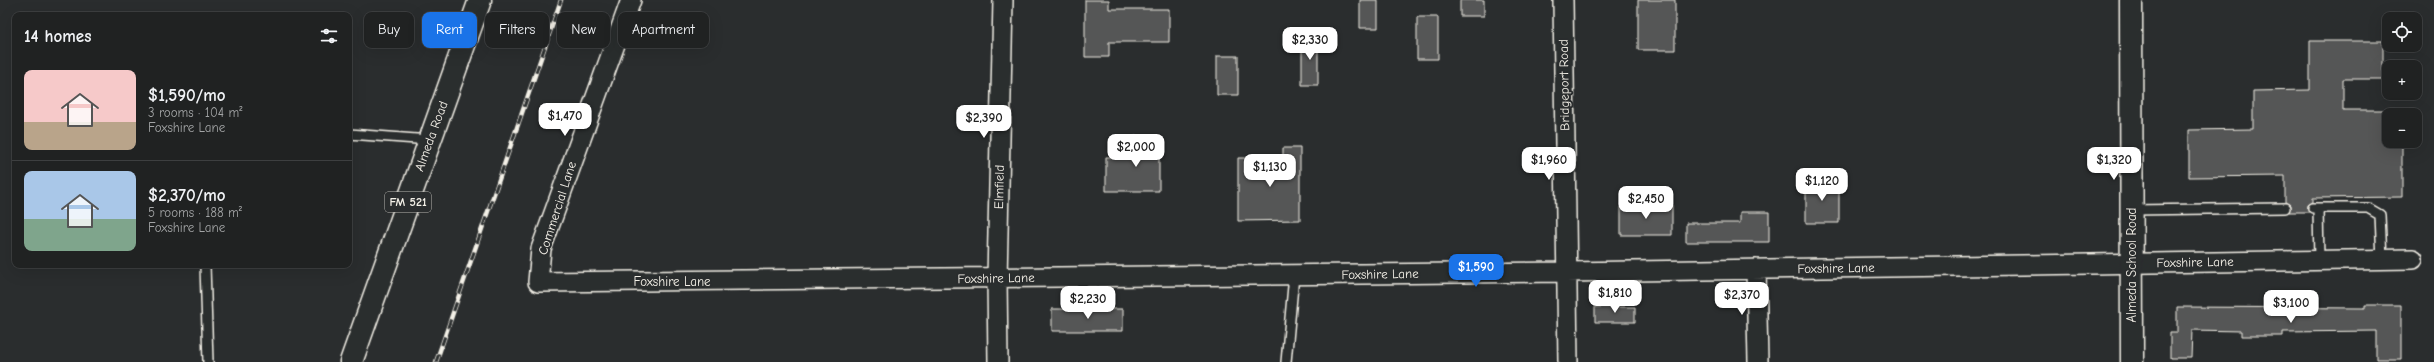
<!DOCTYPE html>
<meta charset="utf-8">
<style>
:root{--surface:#202222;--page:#2d2f2f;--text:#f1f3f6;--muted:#a2a4a5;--line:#3d3f40;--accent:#1a73e8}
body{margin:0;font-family:"Comic Neue",sans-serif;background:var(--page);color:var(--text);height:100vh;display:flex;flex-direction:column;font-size:15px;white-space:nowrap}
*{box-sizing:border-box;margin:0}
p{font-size:13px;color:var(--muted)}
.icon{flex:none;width:22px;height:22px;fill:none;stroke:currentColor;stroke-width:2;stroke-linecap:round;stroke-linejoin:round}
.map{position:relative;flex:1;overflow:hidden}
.side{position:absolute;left:12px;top:12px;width:340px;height:256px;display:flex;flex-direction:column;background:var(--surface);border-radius:8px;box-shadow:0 4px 16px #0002,0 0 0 1px var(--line)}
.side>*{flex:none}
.hud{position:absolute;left:364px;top:12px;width:380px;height:36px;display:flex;gap:8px}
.fabs{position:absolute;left:2382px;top:12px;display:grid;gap:8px}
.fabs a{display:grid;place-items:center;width:40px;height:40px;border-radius:8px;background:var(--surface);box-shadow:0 4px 16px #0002,0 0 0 1px var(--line);font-size:20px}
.price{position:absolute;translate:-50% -34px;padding:0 9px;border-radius:8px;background:#fff;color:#222;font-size:13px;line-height:26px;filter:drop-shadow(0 1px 2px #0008)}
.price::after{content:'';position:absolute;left:50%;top:24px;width:12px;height:9px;margin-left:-6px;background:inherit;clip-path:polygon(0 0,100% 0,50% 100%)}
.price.selected{background:var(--accent);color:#fff}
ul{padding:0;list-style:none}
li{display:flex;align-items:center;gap:12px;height:100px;padding:0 12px}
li+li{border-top:1px solid var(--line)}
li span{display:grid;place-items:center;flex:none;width:112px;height:80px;border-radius:8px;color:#555}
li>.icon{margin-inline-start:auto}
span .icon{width:48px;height:48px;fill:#fffc;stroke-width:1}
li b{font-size:17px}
h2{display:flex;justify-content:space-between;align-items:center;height:48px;padding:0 12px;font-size:17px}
.chip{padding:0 14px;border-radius:8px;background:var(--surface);box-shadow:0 4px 16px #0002,0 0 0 1px var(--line);font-size:14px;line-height:36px}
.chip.selected{background:var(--accent);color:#fff}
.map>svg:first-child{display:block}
.building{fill:#555756;stroke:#f4f1e8}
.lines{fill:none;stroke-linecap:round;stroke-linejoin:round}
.lane-casing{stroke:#f4f1e8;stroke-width:12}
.street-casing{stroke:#f4f1e8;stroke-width:22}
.secondary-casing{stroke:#f4f1e8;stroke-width:25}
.primary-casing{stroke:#f4f1e8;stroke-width:25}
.lane{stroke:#2a2d2e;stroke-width:9}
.street{stroke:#2a2d2e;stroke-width:19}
.secondary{stroke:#2a2d2e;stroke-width:22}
.primary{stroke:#2a2d2e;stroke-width:22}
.rail-casing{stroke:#f4f1e8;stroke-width:4.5}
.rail{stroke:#2a2d2e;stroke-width:3;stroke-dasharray:9;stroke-linecap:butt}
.labels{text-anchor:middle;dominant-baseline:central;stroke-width:4;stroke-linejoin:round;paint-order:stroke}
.shield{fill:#2a2d2e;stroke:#b7b6b0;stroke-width:1}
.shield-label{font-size:12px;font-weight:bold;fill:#f4f1e8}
.street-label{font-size:13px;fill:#f4f1e8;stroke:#2a2d2e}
</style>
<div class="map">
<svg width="2434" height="362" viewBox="0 0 2434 362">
<rect width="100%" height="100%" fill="#2a2d2e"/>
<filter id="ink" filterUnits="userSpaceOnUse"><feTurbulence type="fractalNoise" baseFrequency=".025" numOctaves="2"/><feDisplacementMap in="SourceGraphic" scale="8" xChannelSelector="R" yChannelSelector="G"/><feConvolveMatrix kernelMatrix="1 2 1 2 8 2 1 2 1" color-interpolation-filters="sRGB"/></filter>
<g filter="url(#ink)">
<!-- building -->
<path class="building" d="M1085,0h24v9h60v33h-60v15h-24z
M1360,0h18v28h-18z
M1460,0h24v16h-24z
M1638,0h37v50h-37z
M1417,17h21v42h-21z
M1302,37h16v48h-16z
M2310,41h73v38h-40v31h59v5h-13v26h13v56l-89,1v4l-5,3 1,7h-20l1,-7 -5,-3v-26l-96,1v-47l64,-1v-38l57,-1z
M1217,56h21v39h-21z
M1135,136h24v55h-53v-34h29z
M1283,148h17v72l-62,1v-63h45z
M1806,182h33v41h-33z
M1621,205h51v30h-51z
M1740,212h29v30h-83v-19h54z
M2365,305h36v54h-25v-28l-93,1v4h-42v-5l-49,-1 -1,28h-21v-25h7v-26l188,1z
M1595,307h40v15h-40z
M1052,309h71v22h-71z"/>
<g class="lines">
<!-- lane casing -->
<g class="lane-casing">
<path id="lane" d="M349,134l81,6
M2313,208h55l12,7 2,45
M2318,209l1,51
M2131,210l154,-2
M205,265l3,97
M1286,362l8,-87"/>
</g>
<!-- street casing -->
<g class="street-casing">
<path id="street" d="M631,0l-90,249 -3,33 1028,-10 847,-13
M1563,0l5,362
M1756,269l2,93
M998,362l-1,-83 6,-279"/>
</g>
<!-- secondary casing -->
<g class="secondary-casing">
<path id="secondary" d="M2131,0l1,362"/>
</g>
<!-- primary casing -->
<g class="primary-casing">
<path id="primary" d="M351,362l129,-362"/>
</g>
<!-- lane -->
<use href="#lane" class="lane"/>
<!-- street -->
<use href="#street" class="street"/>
<!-- secondary -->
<use href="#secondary" class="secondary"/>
<!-- primary -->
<use href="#primary" class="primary"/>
<!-- rail casing -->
<g class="rail-casing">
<path id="rail" d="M436,362l125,-362"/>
</g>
<!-- rail -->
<use href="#rail" class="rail"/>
</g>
</g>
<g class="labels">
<!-- shield labels -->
<rect class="shield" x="385" y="192" width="46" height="20" rx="3"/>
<g class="shield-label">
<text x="408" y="202">FM 521</text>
</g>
<!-- street labels -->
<g class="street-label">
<text transform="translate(1564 85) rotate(-91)">Bridgeport Road</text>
<text transform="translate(431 136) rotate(-70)">Almeda Road</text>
<text transform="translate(999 187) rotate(-89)">Elmfield</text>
<text transform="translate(557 208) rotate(-72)">Commercial Lane</text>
<text transform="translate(2195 262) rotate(-1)">Foxshire Lane</text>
<text transform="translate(2131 265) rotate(-90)">Almeda School Road</text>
<text transform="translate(1836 268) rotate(-1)">Foxshire Lane</text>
<text transform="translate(1380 274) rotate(-1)">Foxshire Lane</text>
<text transform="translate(996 278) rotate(-1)">Foxshire Lane</text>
<text x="672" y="281">Foxshire Lane</text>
</g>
</g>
</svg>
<div class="fabs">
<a><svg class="icon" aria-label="locate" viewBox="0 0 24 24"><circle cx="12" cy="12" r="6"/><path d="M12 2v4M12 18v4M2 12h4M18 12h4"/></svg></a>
<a>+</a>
<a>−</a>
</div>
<b class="price" style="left:1310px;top:61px">$2,330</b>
<b class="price" style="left:565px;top:137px">$1,470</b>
<b class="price" style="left:984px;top:139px">$2,390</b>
<b class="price" style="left:1136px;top:168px">$2,000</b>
<b class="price" style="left:1549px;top:181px">$1,960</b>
<b class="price" style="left:2114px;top:181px">$1,320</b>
<b class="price" style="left:1270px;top:188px">$1,130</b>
<b class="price" style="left:1822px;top:202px">$1,120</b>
<b class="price" style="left:1646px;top:220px">$2,450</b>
<b class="price selected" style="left:1476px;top:288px">$1,590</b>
<b class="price" style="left:1615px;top:314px">$1,810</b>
<b class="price" style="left:1742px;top:316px">$2,370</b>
<b class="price" style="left:1088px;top:320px">$2,230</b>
<b class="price" style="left:2291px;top:324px">$3,100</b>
<div class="hud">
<a class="chip">Buy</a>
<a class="chip selected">Rent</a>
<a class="chip">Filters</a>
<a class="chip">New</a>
<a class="chip">Apartment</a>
</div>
<section class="side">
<h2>14 homes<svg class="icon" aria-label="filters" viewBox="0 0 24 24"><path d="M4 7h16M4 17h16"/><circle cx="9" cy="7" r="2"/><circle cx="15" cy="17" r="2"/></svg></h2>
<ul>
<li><span style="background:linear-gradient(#f6c9c9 65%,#b9a48a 0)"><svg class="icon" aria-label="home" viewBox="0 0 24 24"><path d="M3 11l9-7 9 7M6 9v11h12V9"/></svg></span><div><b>$1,590/mo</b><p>3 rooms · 104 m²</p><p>Foxshire Lane</p></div></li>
<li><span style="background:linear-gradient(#a9c7e8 60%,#7fa58c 0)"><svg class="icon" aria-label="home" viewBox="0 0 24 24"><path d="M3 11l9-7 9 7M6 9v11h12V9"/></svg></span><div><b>$2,370/mo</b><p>5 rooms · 188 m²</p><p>Foxshire Lane</p></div></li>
</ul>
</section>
</div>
